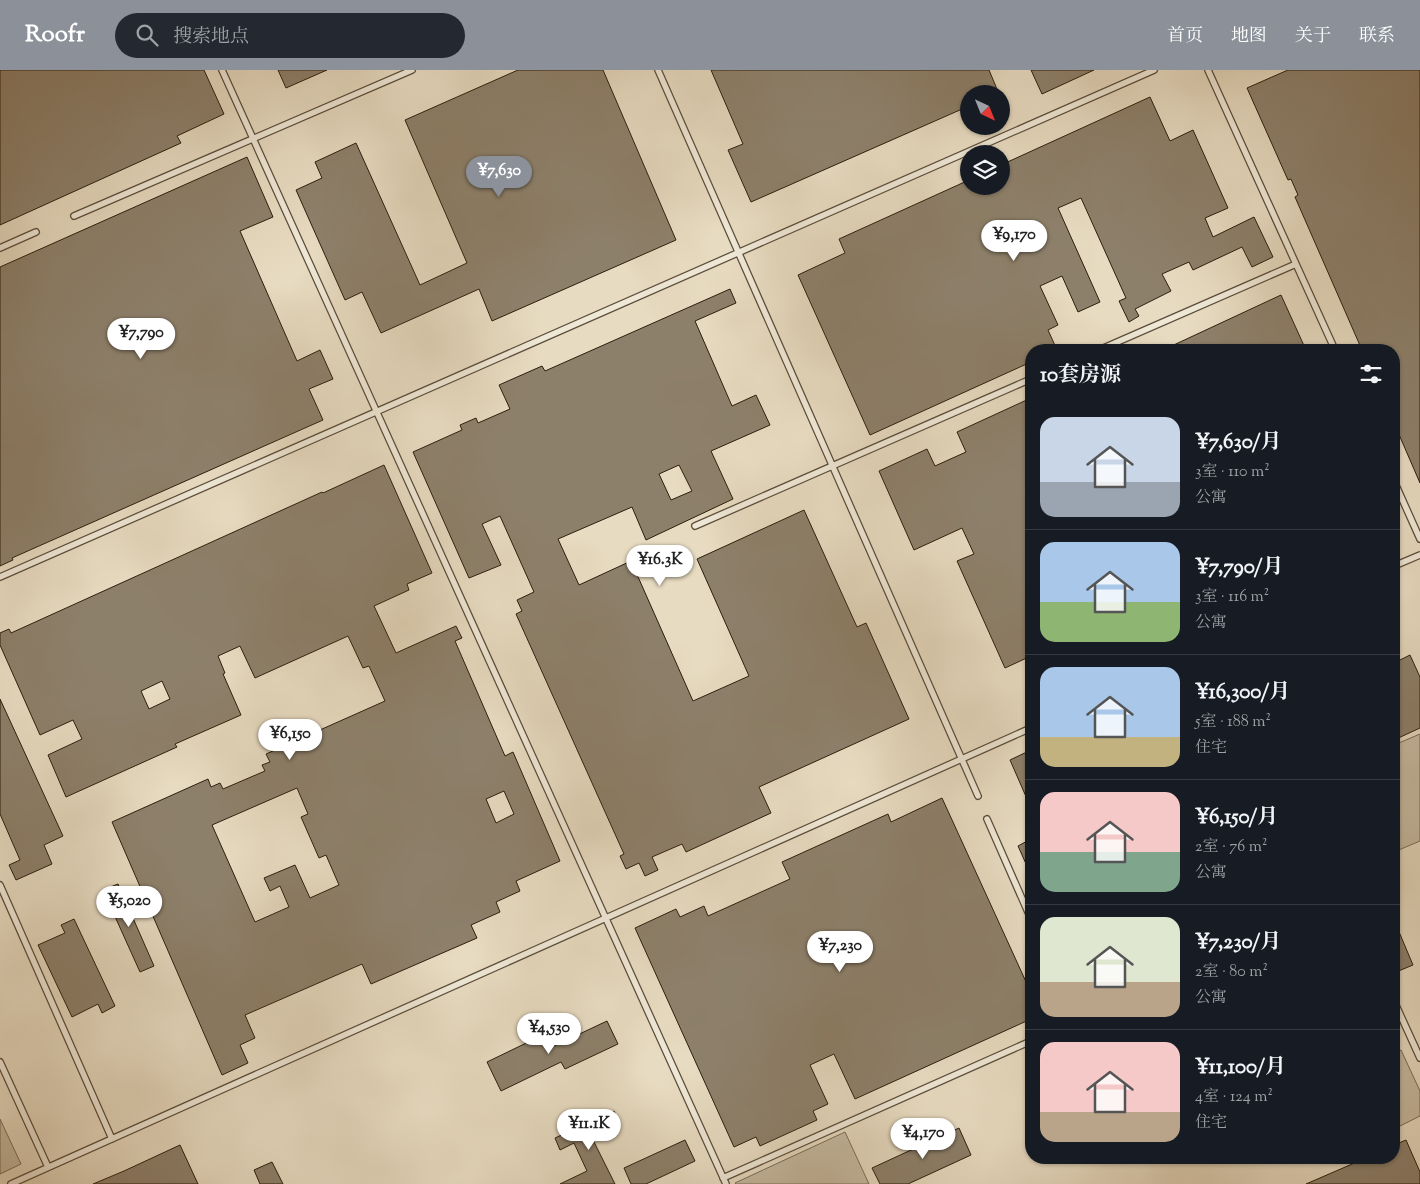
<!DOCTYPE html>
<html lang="zh">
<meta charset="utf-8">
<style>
:root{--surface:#171b24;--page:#242831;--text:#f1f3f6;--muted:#9ea1a6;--line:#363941;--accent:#8c9099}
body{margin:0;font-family:"Sorts Mill Goudy","Noto Serif SC",serif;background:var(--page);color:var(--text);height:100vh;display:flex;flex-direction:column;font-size:19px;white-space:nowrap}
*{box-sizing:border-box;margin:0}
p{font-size:16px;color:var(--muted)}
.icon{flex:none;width:28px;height:28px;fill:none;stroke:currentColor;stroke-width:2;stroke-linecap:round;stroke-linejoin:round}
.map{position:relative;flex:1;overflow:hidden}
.drawer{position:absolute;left:1025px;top:274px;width:375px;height:820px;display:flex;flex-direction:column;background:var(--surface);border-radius:20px;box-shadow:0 1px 4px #0004}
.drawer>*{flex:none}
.needle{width:32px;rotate:137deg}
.fabs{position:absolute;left:960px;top:15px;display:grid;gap:10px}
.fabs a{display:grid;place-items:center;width:50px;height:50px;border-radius:50%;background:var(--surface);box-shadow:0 1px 4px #0004;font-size:25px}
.price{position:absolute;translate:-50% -42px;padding:0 11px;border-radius:18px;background:#fff;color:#222;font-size:16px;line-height:32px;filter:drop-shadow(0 1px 2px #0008)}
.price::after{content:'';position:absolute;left:50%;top:30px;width:15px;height:11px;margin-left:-8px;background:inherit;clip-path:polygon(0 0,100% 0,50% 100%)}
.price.on{background:var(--accent);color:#fff}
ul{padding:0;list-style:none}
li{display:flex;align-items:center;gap:15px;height:125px;padding:0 15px}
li+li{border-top:1px solid var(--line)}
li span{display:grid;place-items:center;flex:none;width:140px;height:100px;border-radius:15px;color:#555}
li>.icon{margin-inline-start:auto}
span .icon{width:60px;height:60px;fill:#fffc;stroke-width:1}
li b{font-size:21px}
h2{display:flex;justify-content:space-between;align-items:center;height:60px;padding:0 15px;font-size:21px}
header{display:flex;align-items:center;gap:30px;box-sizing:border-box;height:70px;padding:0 25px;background:var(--accent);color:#fff}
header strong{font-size:24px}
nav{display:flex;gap:28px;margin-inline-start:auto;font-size:18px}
.search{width:350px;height:45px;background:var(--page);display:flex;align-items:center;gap:12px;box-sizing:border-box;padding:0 18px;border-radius:28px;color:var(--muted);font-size:19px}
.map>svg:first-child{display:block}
.green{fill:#c7bba2;stroke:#7a6c58}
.building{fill:#8d806b;stroke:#2c1e0d;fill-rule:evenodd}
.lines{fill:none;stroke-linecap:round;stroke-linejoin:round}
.lane-casing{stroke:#5b4d3a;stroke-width:8}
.lane{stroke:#efe8d7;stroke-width:5.5}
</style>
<header>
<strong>Roofr</strong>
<div class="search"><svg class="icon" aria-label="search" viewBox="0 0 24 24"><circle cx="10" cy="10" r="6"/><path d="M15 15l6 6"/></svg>搜索地点</div>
<nav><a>首页</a><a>地图</a><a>关于</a><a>联系</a></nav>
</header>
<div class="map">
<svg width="1420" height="1114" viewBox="0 0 1420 1114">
<rect width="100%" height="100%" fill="#e7dbc1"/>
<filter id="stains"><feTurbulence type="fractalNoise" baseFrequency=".004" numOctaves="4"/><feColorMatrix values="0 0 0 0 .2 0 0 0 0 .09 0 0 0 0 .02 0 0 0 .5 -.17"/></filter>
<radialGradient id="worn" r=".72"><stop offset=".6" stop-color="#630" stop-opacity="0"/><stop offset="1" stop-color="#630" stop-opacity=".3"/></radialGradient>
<!-- green -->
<path class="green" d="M1420,664v107l-26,11v-107z
M1401,980l19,41v25l-26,13v-76z
M0,1049l21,45 -21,10z
M845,1062l24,52h-133l-1,-1z"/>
<!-- building -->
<path class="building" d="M0,0h204l20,44 -47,22 4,7 -181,82z
M278,0h49l-41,18z
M518,0h85l73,170 -184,81 -13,-32 -98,44 -19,-41 -17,8 -49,-110 26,-12 -7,-16 41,-19 64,142 47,-22 -62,-143z
M711,0h278l10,24h-30v12l-218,96 -23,-52 15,-6z
M1031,0h63l-52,24z
M1288,0h132v413l-26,-60v-73h-32l-67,-153 3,-2 -7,-16 -3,1 -41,-92z
M1150,27l20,44 23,-11 35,78 -23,10 8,19 41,-20 19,40 -21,10 -10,-20 -49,23 -4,-8 -27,12 9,17 -36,18 4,7 -10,6 -10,-21 7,-3 -45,-100 -23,10 42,94 -22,10 -16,-36 -22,10 18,39 -10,5 9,20h-26v12l-161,73 -72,-160 47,-22 -6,-14 130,-59v6h32v-21z
M247,87l26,60 -33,14 57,130 23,-11 13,29 -24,10 14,31 -311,138 1,2 -13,6v-299z
M730,219l6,14 -41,18 37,85 24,-11 14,30 -59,26 22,48 -87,41 -14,-33 -74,32 21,46 52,-24 62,140 56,-25 -52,-117 107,-49 53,117 9,-4 43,96 -150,68 12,26 -85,39 -4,-8 -30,13 6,13 -13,6 -6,-13 -13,6 -6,-13 4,-2 -108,-240 6,-3 -5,-11 17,-8 -34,-76 -18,8 19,41 -32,13 -56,-126 49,-22 -2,-5 16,-7 2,5 32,-14 -11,-24 43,-19 3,5zM679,395l13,26 -21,9 -12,-26z
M1281,225l25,55h-143z
M1031,328v258l-26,12 -48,-107 17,-7 -12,-26 -48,22 -35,-79 48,-22 8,17 31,-14 -9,-20z
M384,395l48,108 -25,11 2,6 -35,16 22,47 60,-27 6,12 -7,3 50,115 8,-4 47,109 -44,20 4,10 -24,11 4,10 -29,13 6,13 -106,46 -9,-20 -117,51 10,23 -15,7 8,18 -26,12 -110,-253 96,-43 3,8 9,-4 3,6 42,-18 -3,-6 8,-3 -4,-8 119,-53 -16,-35 -6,2 -15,-32 -93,42 -15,-32 -22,10 7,17 -2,1 18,41 -66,29 2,3 -111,50 -18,-42 34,-16 -9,-19 -33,15 -40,-90v-12l9,-4 2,4 311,-141 1,1zM162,611l8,18 -21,10 -8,-18zM297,718l11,26 -7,3 18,41 7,-3 13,30 -29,13 -15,-33 -31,13 6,13 10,-5 9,21 -34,15 -43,-97zM504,721l10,23 -18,9 -10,-24z
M1410,585l10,22v51l-26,12v-77z
M0,629l63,137 -19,9 8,19 -36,16 -7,-15 11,-5 -20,-46z
M1031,680v58l-21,-48z
M942,728l85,186 4,-2v37l-176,80 -21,-45 -24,11 18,39 -15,7 4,9 -57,26 -4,-9 -22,10 -99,-219 41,-19 4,8 24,-11 4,10 82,-37 -8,-17 106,-48 3,8z
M1031,769v36l-13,-29z
M118,814l36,82 -14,6 -37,-82z
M74,849l41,87 -13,7 -4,-9 -26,13 -34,-72 27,-12 -4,-8z
M1394,850l19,45 -17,7 -2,-6z
M607,951l11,23 -53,25 -4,-7 -60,29 -14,-29 60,-29 7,13z
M614,1041l5,11 -28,14 24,48h-55l27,-13 -13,-28 -14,7 -5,-12z
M959,1058l12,27 -63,29h-28l-8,-16z
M685,1070l10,21 -49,23h-15l-7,-16z
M1406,1070l14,32v12h-114l60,-26h28v-13z
M180,1075l18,39h-105l31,-13z
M272,1092l11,22h-23l-6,-14z"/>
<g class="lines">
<!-- lane casing -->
<g class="lane-casing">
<path id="lane" d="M222,0l504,1114
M658,0l320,726
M1208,0l127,280
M74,146l338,-146
M0,178l36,-16
M1099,280l197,-86
M1394,411l26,58
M695,456l336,-147
M1394,496l26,-11
M0,507l1154,-507
M987,749l44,100
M0,815l112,254
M1394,931l26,57
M0,992l48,105
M723,1108l308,-137
M11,1114l1020,-456"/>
</g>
<!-- lane -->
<use href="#lane" class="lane"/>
</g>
<rect width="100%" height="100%" filter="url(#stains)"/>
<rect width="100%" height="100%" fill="url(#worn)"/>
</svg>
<div class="fabs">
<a><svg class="needle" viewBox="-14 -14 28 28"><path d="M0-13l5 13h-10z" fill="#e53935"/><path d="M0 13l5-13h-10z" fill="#9ea1a6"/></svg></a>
<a><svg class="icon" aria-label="layers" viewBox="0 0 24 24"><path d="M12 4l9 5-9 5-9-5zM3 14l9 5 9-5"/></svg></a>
</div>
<b class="price on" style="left:499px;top:128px">¥7,630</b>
<b class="price" style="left:1014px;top:192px">¥9,170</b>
<b class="price" style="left:141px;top:290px">¥7,790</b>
<b class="price" style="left:660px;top:517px">¥16.3K</b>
<b class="price" style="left:290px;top:691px">¥6,150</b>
<b class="price" style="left:129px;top:858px">¥5,020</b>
<b class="price" style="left:840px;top:903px">¥7,230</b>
<b class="price" style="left:549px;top:985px">¥4,530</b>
<b class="price" style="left:589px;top:1081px">¥11.1K</b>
<b class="price" style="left:923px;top:1090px">¥4,170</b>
<section class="drawer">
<h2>10套房源<svg class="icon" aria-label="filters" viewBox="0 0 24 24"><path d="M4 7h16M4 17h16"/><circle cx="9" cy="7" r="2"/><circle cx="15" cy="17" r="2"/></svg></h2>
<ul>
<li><span style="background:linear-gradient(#c9d6e8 65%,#9aa5b1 0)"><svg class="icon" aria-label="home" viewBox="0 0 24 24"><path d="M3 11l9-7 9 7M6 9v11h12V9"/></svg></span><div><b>¥7,630/月</b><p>3室 · 110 m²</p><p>公寓</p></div></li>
<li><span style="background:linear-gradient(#a9c7e8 60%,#8fb573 0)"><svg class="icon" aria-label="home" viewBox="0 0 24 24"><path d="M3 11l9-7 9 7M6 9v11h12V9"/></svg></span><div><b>¥7,790/月</b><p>3室 · 116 m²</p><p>公寓</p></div></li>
<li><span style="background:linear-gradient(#a9c7e8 70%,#c2b280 0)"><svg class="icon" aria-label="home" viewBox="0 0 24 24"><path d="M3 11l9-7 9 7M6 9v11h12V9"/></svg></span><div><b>¥16,300/月</b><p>5室 · 188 m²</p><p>住宅</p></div></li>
<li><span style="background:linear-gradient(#f6c9c9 60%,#7fa58c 0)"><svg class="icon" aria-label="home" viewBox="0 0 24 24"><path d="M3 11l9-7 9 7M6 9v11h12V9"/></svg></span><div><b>¥6,150/月</b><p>2室 · 76 m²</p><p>公寓</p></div></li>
<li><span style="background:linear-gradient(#dfe7d0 65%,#b9a48a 0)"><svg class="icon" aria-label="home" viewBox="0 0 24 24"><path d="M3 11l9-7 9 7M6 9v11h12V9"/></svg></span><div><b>¥7,230/月</b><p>2室 · 80 m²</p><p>公寓</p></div></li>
<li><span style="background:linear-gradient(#f6c9c9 70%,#b9a48a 0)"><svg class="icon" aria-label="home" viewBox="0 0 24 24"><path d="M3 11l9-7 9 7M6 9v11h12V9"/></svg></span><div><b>¥11,100/月</b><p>4室 · 124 m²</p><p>住宅</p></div></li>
</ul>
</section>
</div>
